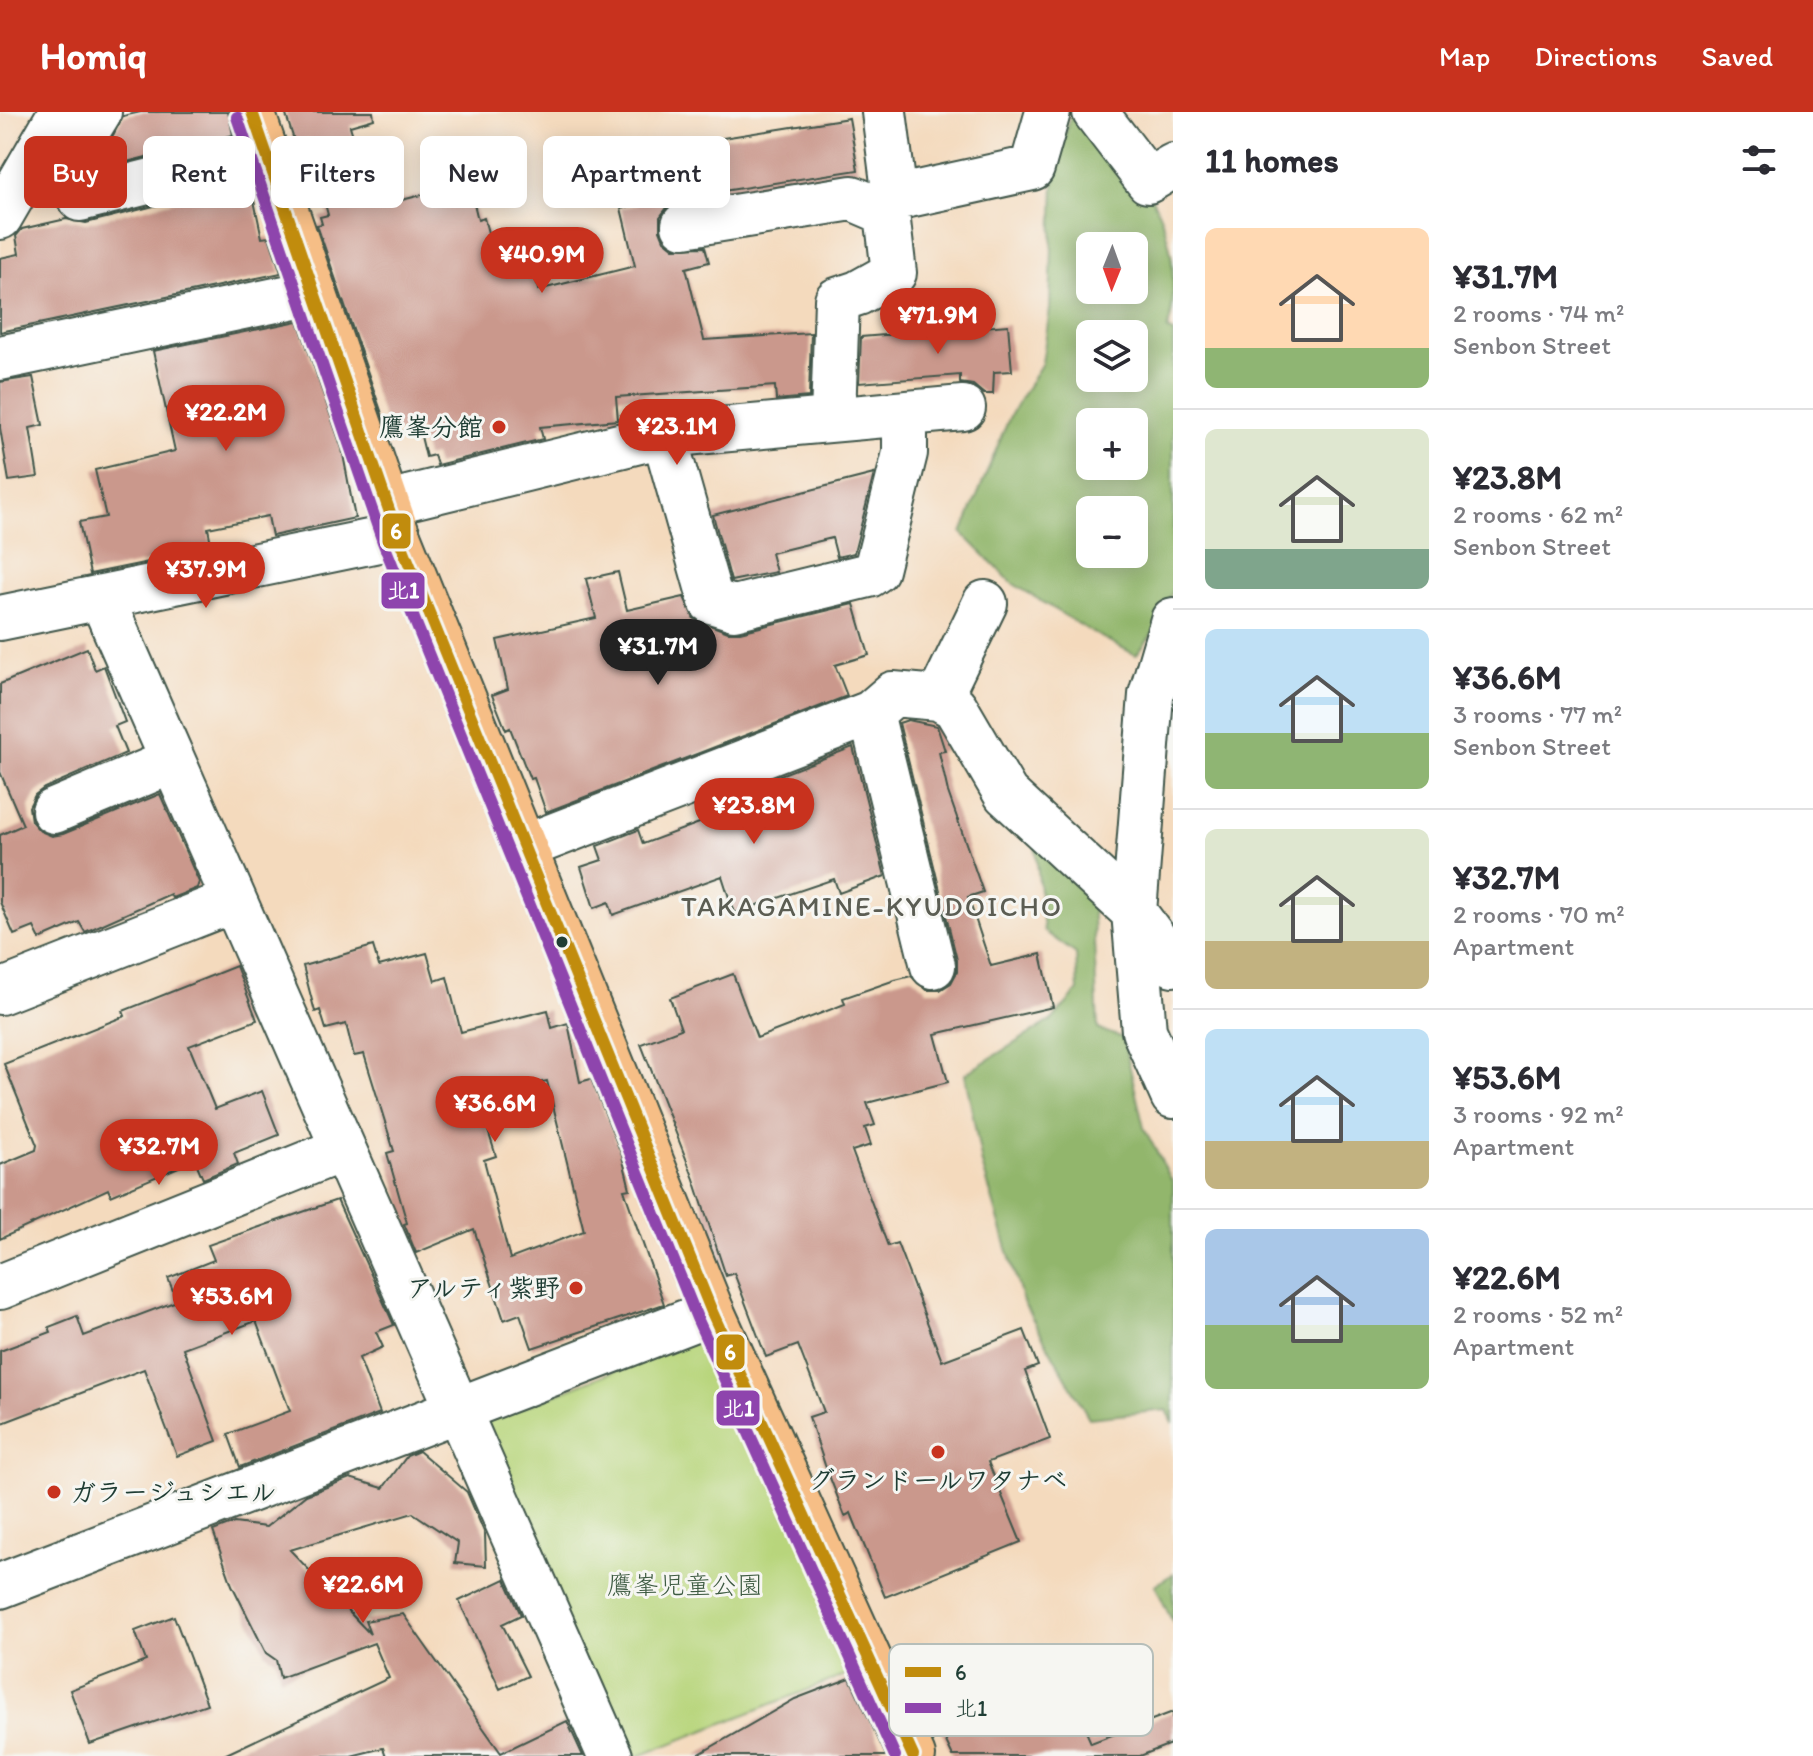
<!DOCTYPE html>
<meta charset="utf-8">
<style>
:root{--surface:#fff;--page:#f2f2f3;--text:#2b2b33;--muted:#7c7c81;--line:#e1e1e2;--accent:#c8321e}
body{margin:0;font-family:Itim,"Klee One",sans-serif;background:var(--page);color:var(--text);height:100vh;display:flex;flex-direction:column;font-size:30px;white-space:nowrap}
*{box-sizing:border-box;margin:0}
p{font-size:26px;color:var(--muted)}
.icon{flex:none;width:44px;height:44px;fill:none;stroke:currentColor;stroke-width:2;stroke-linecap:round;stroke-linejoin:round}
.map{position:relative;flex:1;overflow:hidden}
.sheet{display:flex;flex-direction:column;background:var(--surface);width:640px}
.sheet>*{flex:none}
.top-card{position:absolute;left:24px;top:24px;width:760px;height:72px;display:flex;gap:16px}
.needle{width:52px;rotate:181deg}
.buttons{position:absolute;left:1076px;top:120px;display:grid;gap:16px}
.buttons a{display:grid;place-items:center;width:72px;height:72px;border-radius:12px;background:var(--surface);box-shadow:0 4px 20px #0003;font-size:40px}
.price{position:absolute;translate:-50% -68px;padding:0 18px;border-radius:28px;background:var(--accent);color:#fff;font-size:26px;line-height:52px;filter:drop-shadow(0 2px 4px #0008)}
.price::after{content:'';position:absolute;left:50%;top:48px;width:24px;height:18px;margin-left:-12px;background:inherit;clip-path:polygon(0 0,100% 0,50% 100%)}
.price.current{background:#222;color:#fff}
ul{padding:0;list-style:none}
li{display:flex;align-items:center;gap:24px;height:200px;padding:0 32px}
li+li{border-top:2px solid var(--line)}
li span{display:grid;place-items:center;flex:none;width:224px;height:160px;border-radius:12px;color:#555}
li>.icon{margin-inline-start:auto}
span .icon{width:96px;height:96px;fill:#fffc;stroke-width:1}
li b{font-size:34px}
h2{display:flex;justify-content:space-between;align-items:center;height:96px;padding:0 32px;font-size:34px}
.chip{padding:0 28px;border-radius:12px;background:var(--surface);box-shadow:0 4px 20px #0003;font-size:28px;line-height:72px}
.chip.current{background:var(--accent);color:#fff}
header{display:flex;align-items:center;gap:48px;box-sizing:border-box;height:112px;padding:0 40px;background:var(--accent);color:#fff}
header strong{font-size:38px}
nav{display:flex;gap:44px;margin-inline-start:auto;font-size:28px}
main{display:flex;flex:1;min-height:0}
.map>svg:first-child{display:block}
.green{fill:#b8d57c;stroke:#6c8958;stroke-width:2}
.forest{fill:#92b66c;stroke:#587a50;stroke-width:2;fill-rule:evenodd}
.building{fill:#ca988c;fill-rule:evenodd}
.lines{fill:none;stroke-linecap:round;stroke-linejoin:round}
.minor-casing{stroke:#3f5549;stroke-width:48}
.major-casing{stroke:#3f5549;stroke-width:48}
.minor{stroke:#fff;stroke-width:44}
.major{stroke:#f6be86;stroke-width:44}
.bus-1-casing{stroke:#f6f6f2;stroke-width:18}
.bus-2-casing{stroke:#f6f6f2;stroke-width:18}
.bus-1{stroke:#c18c0d;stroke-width:12}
.bus-2{stroke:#8e44ad;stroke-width:12}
.poi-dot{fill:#c8321e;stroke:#f6f6f2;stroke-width:3}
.bus-dot{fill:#1f3d34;stroke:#f6f6f2;stroke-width:3}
.labels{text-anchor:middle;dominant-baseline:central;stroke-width:6;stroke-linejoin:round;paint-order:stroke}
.poi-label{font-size:26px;font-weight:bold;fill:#1f3d34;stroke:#f6f6f2;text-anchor:end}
.park-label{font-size:26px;fill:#3e5b42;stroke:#f6f6f2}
.neighbourhood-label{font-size:28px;letter-spacing:2px;fill:#5b5d53;stroke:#f6f6f2}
.key{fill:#f6f6f2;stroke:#b6beb9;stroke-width:2}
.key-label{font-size:22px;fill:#1f3d34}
.line-badge{stroke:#f6f6f2;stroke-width:3}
.badge-label{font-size:22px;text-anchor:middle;font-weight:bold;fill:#fff}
</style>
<header>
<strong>Homiq</strong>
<nav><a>Map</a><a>Directions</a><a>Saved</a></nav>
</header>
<main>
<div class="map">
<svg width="1173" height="1644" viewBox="0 0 1173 1644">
<rect width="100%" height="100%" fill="#f6f6f2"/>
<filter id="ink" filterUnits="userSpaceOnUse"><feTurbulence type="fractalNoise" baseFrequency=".0125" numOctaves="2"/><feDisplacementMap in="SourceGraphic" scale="16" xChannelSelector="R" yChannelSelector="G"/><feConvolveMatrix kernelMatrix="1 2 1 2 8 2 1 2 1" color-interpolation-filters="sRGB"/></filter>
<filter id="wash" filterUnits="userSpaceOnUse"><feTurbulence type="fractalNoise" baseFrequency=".006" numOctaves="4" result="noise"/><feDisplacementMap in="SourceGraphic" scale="32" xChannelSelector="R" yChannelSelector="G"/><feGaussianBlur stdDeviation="1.8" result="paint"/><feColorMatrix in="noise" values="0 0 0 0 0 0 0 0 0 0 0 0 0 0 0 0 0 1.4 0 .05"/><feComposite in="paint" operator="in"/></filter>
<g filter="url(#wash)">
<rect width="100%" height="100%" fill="#f4dabd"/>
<!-- green -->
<path class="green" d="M692,1228l27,8 142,321 -222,87h-18l-138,-333z"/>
<!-- forest -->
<path class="forest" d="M1071,0h17c43,55 85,95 85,169 0,18 0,33 -6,49l6,3v256l-13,35 -24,31 -43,-22 -81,-50 -50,-50 48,-117 32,-53 8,-54 4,-125zM1090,134h44v44h-44zM1090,222h44v44h-44zM1090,310h44v44h-44zM1090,398h44v44h-44z
M1035,731l57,52 6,134 25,9 21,90 29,55v240l-6,-13 -78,8 -66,-116 -41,-138 -17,-90 87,-54 26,-29 -2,-37 -32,-23z
M1173,1462v49l-18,-38z"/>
<g id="blocks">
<!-- building -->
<path class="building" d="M141,0h87l5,23 -138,35 28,-54z
M285,0h88l1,7 -24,7 9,29 21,-6 14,53 75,-19 9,37 6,-2 15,55 34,-7 5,24 97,-24 -14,-58 16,-3 -8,-52 220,-35 9,52 -167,26 -22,9 -9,12v13l4,10 10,8 31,-1 4,15 -23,6 18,72 107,-7 -2,64 -33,3 -1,-14 -159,11 2,23 -78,7 3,12 -106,26 -3,-10 -8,2 -7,-29 -30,6 -72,-209 5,-1 -2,-7 8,-2 -20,-76 -13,4z
M250,70l12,56 7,-1 12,36 -281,59v-74l19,-4 -3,-18 6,-7 44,-10 20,4z
M298,209l44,128 13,69 -83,18 -4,-20 -60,12 4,21 -122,25 -11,-52 27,-5 -11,-47 80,-19 -22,-100z
M1008,213l4,46 -18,1 -1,22h-9l-11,-9 -13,-2v-8l-101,8 2,-46z
M33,265l10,48 -13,3 8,49 -29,4 -9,-53v-46z
M874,362l-20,79 -17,4 -5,-19 -61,15 5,19 -45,9 -18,-66z
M618,460l9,38 57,-13 10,22 34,13h12l114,-28 15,51 -34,10 12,31 -301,116 -12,-34 -4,1 -20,-51 -4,2 -14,-35 16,-6 -11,-49 99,-22 -10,-39z
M87,536l8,22 9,-4 21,56 -10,4 11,27 -82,35 -9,7 -6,12 2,14 9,10 12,5 11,-2 97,-40 39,88 -2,6 -25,10 -2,-4 -85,38 -6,-10 -39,17 -6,-12 -20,8 -14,-33v-67l23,-10 -23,-53v-88z
M908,608l29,6 8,25 -6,1 9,40 35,100 -15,5 23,69 50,-12 12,53 -118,27 13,48 -81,21 8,22 -10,3 6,17 -19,6 36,95 9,-3 45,118 82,-31 14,36 -13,5 25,68 -62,23 33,80 -136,55 -34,-84 -6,3 -20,-51 -16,-48 15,-5 -26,-67 -32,12 -32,-84 -8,3 -32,-97 -53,-135 40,-15 -11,-31 63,-24 24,64 88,-34 -2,-6 52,-18 16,-4 16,14h13l11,-7 6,-11v-12l-58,-237z
M853,635l32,129 -46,17 -5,-14 -100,34 -12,-37 -109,39 -4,-13 -15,6 -13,-41 21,-7 -5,-14 41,-16 5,14 137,-51 -5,-16z
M373,834l6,20 48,-13 8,28 12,-4 14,55 87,-22 4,18 16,-5 12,59 11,-3 31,77 8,33 -6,1 40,114 -132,44 -12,-34 -16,6 -30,-91 -58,24 -12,-29 3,-1 -20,-70 7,-2 -30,-97 -10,2 -8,-32 -20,5 -6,-19 -5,2 -12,-46zM547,969l37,150 -74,28 -26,-99 12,-4 -12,-38 10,-3 -6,-20z
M236,854l21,54 -68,26 26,63 47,-18 17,44 -45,18 4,11 -35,15 -8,-19 -84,36 -3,-7 -108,50v-74l36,-15 1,-5 -33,-81 121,-48 -2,-5z
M337,1088l57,125 -18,7 7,15 -24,11 21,55 -140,54 -12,-33 62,-23 -34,-90 -73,27 34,93 -40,15 -33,-87 -144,55v-73l51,-19 -2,-5 28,-11 7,20 93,-35 -9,-23 46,-18 -6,-15z
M419,1339l48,41 18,42 1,32 -31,-3 3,-20 -45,-30 -123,37 80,84 -5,-13 38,-7 98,139 66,-32 16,35h-197l-3,-8 -32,8h-129l167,-78 -15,-35 -94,35 -4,-18 -10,-7 -34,-68 -19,-54 21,-8 32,4 40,-32 44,-17 33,10 24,-32z
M505,1467l16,36 -19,9 26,52 -28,13 -41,-88z
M174,1504l33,88 -117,40 -20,-54 76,-29 -11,-30z
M980,1544l12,29 62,-27 37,85 82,-31v31l-33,13h-187l-35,-73z
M850,1566l36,78h-190l99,-57z"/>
</g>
</g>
<g filter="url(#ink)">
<use href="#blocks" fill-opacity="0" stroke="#3f5549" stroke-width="2"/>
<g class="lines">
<!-- minor casing -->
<g class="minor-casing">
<path id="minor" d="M99,0l-33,54 14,33 186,-47
M1095,0l53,69 25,-15
M895,86l137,-30 16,-56
M0,105l61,-105
M684,113l168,-27 35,15
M0,246l314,-66
M833,306l4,-118 21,-7 36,-20 -7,-60 8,-15 -11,-86
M664,323l47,166 23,7 135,-33 7,-5 29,-117v-38
M387,391l277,-68 299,-27
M101,485l509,1159
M0,506l398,-82
M1173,508l-22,75 -17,217 10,119 29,65
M939,586l46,-95
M871,601l62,253
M54,699l119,-50
M524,735l347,-134 22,-19 46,4 16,9 51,87 128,118 39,52
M0,880l234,-92
M0,1175l343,-138
M0,1474l712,-274"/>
</g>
<!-- major casing -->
<g class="major-casing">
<path id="major" d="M252,0l146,424 314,776 201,444"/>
</g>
<!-- minor -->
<use href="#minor" class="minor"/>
<!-- major -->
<use href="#major" class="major"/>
<!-- bus-1 casing -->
<g class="bus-1-casing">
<path id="bus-1" d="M252,0l146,424 314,776 201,444"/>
</g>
<!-- bus-2 casing -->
<g class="bus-2-casing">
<path id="bus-2" d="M237,5l146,425 314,776 198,438"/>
</g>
<!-- bus-1 -->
<use href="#bus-1" class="bus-1"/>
<!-- bus-2 -->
<use href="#bus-2" class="bus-2"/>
</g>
</g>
<!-- markers -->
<g class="poi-dot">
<circle cx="499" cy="315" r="8"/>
<circle cx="576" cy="1176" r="8"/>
<circle cx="938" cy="1340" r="8"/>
<circle cx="54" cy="1380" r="8"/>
</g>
<circle class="bus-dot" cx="562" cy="830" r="7"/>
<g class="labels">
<!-- poi labels -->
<g class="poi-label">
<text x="483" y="315">鷹峯分館</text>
<text x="560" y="1176">アルティ紫野</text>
<text x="938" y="1368" text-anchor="middle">グランドールワタナベ</text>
<text x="70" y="1380" text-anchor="start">ガラージュシエル</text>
</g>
<!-- park labels -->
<g class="park-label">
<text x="685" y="1473">鷹峯児童公園</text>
</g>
<!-- neighbourhood labels -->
<g class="neighbourhood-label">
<text x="872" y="794">TAKAGAMINE-KYUDOICHO</text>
</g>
</g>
<!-- legend -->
<rect x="889" y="1532" width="264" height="92" rx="12" class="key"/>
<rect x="905" y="1555" width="36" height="10" fill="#c18c0d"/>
<rect x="905" y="1591" width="36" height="10" fill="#8e44ad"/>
<g class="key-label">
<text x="955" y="1568">6</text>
<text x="955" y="1604">北1</text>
</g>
<g class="line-badge">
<rect x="381" y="400" width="31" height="38" rx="8" fill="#c18c0d"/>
<rect x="380" y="459" width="46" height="39" rx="8" fill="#8e44ad"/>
<rect x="715" y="1221" width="31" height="38" rx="8" fill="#c18c0d"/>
<rect x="715" y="1277" width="46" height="38" rx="8" fill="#8e44ad"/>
</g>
<g class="badge-label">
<text x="396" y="427">6</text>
<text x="403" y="486">北1</text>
<text x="730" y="1248">6</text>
<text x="738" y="1304">北1</text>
</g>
</svg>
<div class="buttons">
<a><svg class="needle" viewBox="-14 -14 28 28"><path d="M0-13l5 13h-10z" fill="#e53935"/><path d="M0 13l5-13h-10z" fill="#7c7c81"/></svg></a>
<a><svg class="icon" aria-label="layers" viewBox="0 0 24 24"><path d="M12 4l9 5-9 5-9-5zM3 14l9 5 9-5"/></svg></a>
<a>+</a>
<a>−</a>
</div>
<b class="price" style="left:542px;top:183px">¥40.9M</b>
<b class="price" style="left:938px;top:244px">¥71.9M</b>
<b class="price" style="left:226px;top:341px">¥22.2M</b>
<b class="price" style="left:677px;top:355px">¥23.1M</b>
<b class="price" style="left:206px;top:498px">¥37.9M</b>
<b class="price current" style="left:658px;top:575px">¥31.7M</b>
<b class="price" style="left:754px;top:734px">¥23.8M</b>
<b class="price" style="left:495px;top:1032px">¥36.6M</b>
<b class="price" style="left:159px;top:1075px">¥32.7M</b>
<b class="price" style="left:232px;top:1225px">¥53.6M</b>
<b class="price" style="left:363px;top:1513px">¥22.6M</b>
<div class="top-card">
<a class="chip current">Buy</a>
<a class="chip">Rent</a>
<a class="chip">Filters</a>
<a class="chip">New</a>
<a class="chip">Apartment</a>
</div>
</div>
<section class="sheet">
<h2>11 homes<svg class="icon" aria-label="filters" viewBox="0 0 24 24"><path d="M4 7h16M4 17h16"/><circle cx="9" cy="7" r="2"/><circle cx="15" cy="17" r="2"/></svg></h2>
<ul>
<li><span style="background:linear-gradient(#ffd9b3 75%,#8fb573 0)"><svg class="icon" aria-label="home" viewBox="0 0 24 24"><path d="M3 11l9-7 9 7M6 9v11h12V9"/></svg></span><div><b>¥31.7M</b><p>2 rooms · 74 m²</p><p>Senbon Street</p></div></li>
<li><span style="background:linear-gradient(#dfe7d0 75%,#7fa58c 0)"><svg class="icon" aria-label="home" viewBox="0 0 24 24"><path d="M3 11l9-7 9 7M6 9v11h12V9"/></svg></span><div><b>¥23.8M</b><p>2 rooms · 62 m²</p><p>Senbon Street</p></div></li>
<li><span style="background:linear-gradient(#bfe0f5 65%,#8fb573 0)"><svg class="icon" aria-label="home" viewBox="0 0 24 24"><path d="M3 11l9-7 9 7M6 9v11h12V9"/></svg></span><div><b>¥36.6M</b><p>3 rooms · 77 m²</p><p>Senbon Street</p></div></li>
<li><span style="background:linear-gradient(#dfe7d0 70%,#c2b280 0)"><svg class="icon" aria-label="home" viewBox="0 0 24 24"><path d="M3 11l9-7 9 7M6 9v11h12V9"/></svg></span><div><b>¥32.7M</b><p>2 rooms · 70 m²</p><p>Apartment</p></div></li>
<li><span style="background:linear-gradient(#bfe0f5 70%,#c2b280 0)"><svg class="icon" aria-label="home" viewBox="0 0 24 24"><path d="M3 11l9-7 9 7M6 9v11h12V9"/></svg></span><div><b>¥53.6M</b><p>3 rooms · 92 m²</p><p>Apartment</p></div></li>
<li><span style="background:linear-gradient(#a9c7e8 60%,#8fb573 0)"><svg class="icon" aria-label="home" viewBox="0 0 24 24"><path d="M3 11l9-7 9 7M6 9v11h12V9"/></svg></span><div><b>¥22.6M</b><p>2 rooms · 52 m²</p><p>Apartment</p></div></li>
</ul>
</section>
</main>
